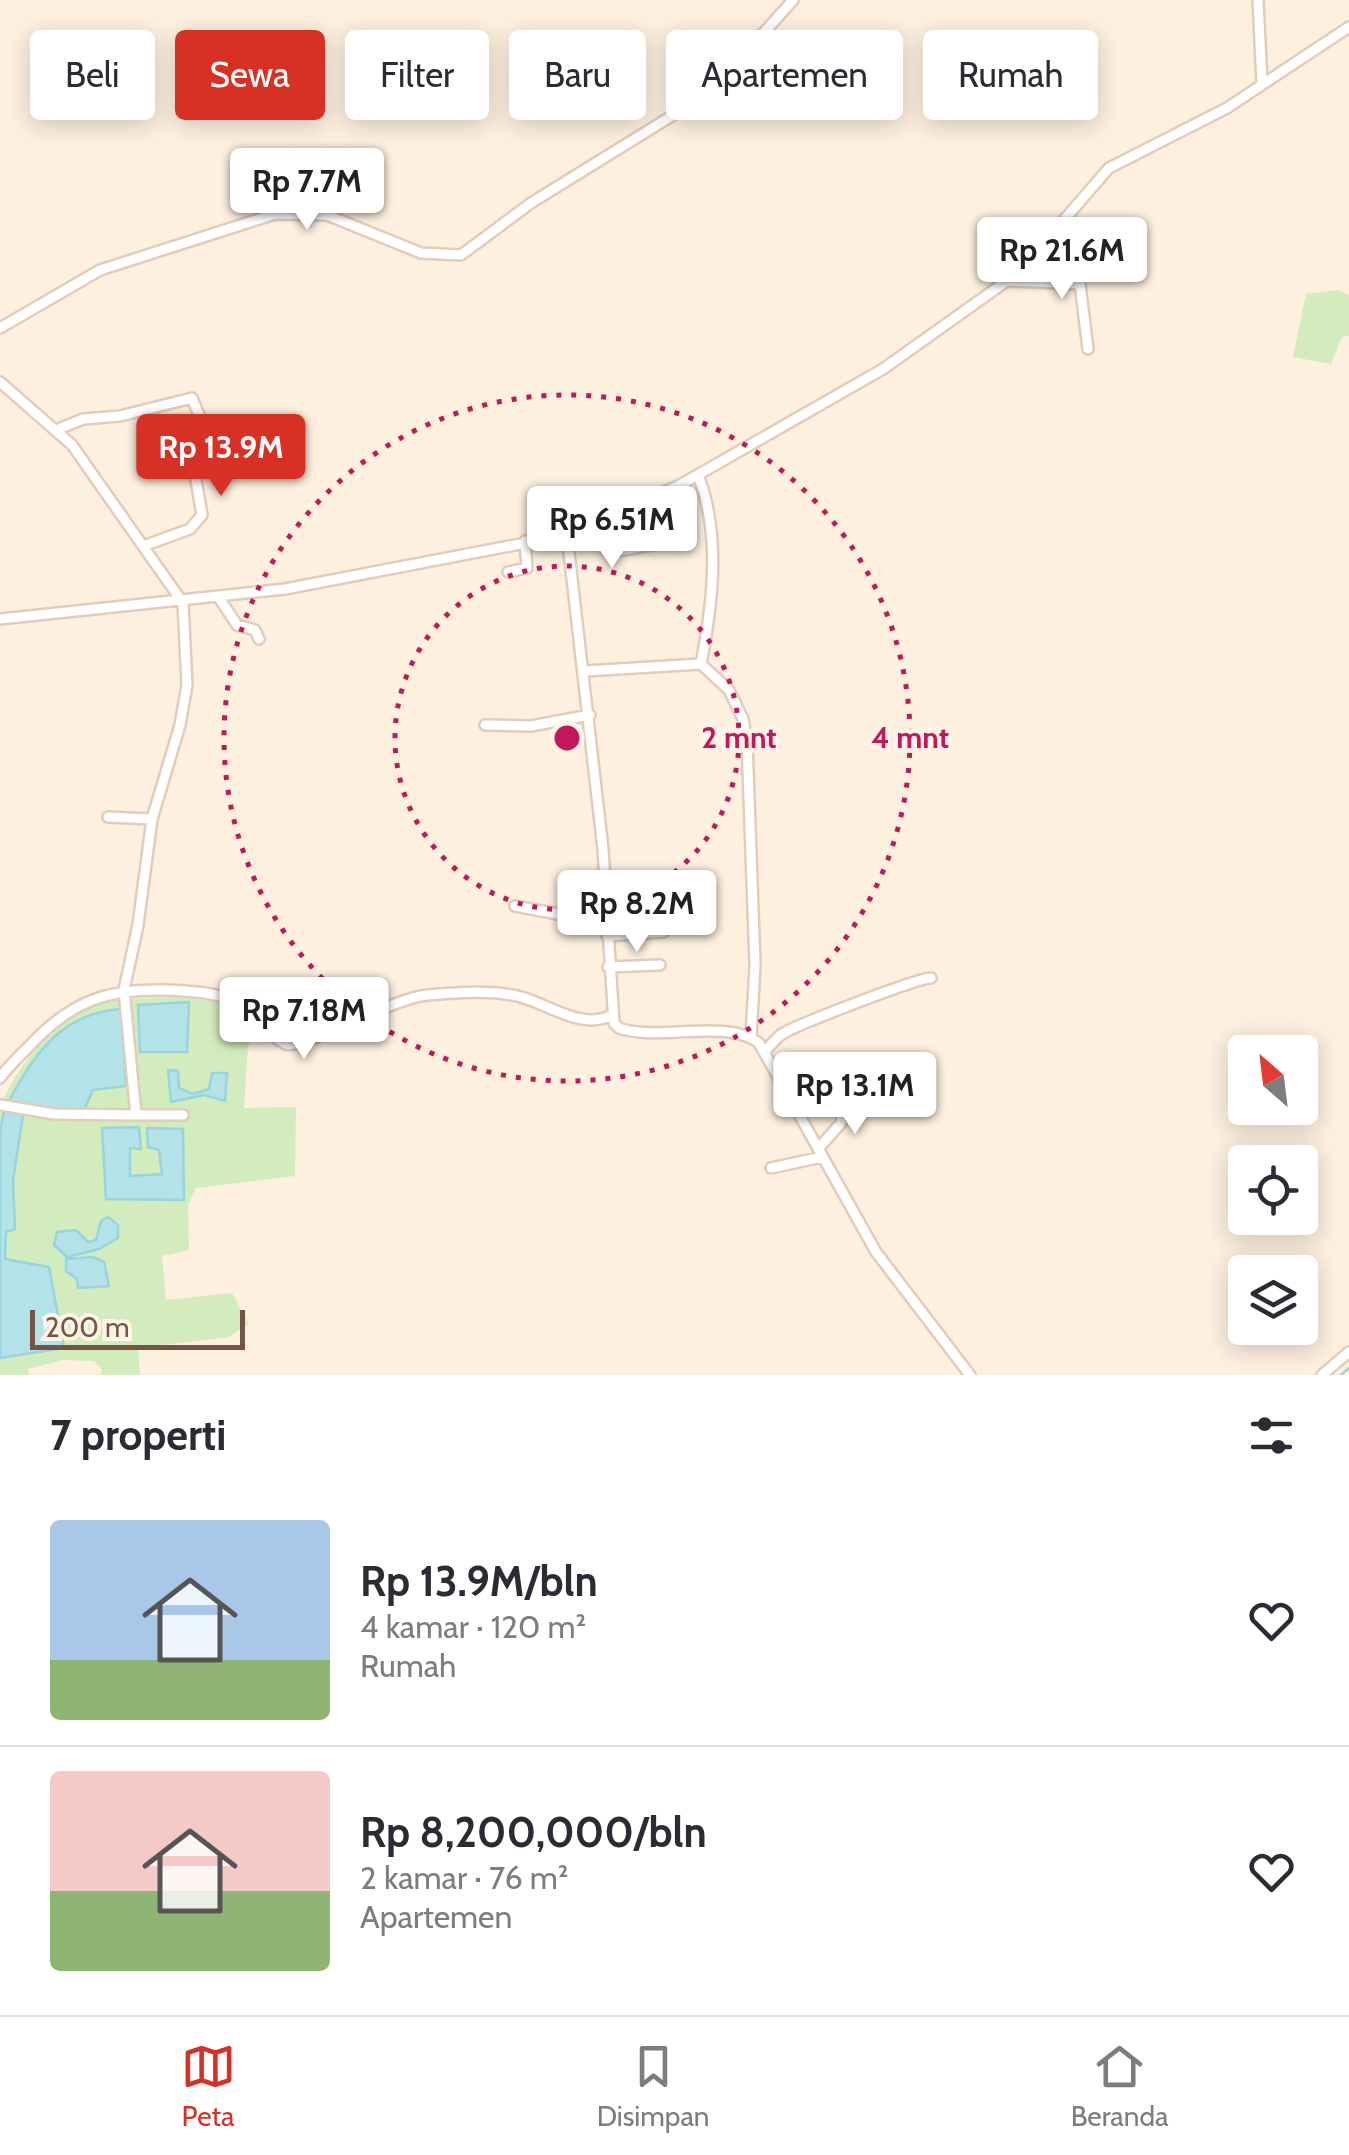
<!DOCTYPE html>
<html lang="id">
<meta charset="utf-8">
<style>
:root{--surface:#fff;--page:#f7f7f7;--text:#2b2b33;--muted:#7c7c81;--line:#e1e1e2;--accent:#d93025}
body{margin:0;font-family:Cabin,sans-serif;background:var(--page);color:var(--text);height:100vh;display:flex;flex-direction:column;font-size:38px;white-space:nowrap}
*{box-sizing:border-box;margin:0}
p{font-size:32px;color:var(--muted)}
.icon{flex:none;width:55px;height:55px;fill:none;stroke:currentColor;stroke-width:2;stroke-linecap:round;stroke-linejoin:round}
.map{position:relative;height:1375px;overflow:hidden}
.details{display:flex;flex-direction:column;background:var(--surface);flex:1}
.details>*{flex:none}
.hud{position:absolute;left:30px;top:30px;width:1290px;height:90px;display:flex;gap:20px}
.needle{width:65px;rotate:332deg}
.tools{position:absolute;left:1228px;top:1035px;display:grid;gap:20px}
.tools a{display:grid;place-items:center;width:90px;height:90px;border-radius:10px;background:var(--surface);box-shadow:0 5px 25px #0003;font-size:50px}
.scale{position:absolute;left:30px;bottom:25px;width:215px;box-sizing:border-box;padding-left:10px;border:5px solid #765445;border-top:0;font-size:28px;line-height:35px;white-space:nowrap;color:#765445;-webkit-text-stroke:8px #fff4e7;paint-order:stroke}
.price{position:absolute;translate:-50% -85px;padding:0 22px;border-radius:10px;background:#fff;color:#222;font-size:32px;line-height:65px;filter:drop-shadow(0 2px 5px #0008)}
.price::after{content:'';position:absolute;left:50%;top:60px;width:30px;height:22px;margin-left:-15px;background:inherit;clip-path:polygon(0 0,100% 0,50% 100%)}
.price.selected{background:var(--accent);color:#fff}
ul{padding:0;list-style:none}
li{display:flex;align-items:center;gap:30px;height:250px;padding:0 50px}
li+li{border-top:2px solid var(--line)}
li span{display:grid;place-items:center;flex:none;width:280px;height:200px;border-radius:10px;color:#555}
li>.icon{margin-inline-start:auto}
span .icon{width:120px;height:120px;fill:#fffc;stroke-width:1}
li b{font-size:42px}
h2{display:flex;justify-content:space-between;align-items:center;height:120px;padding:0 50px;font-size:42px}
.tag{padding:0 35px;border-radius:10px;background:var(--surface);box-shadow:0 5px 25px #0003;font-size:35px;line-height:90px}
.tag.selected{background:var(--accent);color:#fff}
.dock{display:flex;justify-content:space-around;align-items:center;height:140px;border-top:2px solid var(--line);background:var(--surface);font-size:28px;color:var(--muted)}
.dock a{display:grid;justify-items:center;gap:5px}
.dock .selected{color:var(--accent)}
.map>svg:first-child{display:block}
.green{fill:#d3ecbd}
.water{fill:#b3e3e8;stroke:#98d4db;stroke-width:2.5}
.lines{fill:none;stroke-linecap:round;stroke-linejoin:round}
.stream{stroke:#98d4db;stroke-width:2.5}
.minor-casing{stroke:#e2ccbb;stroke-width:14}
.minor{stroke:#fff;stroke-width:9}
.ring{fill:none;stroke:#c2185b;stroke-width:5;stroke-dasharray:5 10}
.centre{fill:#c2185b;stroke:#fff4e7;stroke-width:5}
.ring-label{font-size:30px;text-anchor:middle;font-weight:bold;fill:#c2185b;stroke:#fff4e7;stroke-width:9;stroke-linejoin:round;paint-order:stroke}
</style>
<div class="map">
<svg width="1349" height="1375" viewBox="0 0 1349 1375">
<rect width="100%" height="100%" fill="#fef0df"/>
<!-- green -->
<path class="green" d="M1337,290l12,5v41l-7,1 -11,27 -38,-7 13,-63z
M227,996l32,16 -11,36 -4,60 52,-1 -1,69 -99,12 -8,17 1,45 -27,6 4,44 66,-7 17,31 -20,13 -91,11 2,27h-40l2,-5 -8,-9 -31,-1 -35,9 1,6h-29v-268c13,-34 47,-78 79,-96 27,-16 115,-14 148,-15z"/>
<!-- water -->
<path class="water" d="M189,1002l-2,50h-47l-2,-47z
M121,1009l5,77 -33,4 -9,20 -13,4 -63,-11c26,-50 54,-90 113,-94z
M168,1070l10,1 1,17 14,6 16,-5 3,-16h15l-2,28 -21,-6 -33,7z
M4,1111l19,4 -10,66 2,48 -9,3 -1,27 44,8 15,81 -64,10v-227z
M139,1127l2,22 -11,-1v28l32,-2 -3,-24 -11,-3 -1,-19 36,1 1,71 -78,-1 -4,-71z
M108,1217l10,8v13l-19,11 -32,8 -13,-12 3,-13 19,-2 12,12 8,-2 5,-19z
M66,1259l27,-2 11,5 5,24 -31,2 -1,-9 -11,-8z"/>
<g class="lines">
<!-- stream -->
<path class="stream" d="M1341,1375l8,-7"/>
<!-- minor casing -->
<g class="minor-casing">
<path id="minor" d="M1258,0l4,83
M1008,281l72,3 8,65
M0,328l100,-58 175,-56 52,1 94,38 40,2 70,-52 181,-112 81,-91
M0,382l72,63 111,158 4,82 -7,40 -28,94 -14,106 -14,65 12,125h47
M56,430l27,-11 37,-3 72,-18 7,17 -9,30 12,70 -12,14 -44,16
M698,475c23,59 15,127 3,189
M597,524l6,19 10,9 49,-9
M567,535l36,314 11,174 5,5c40,14 107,-10 140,15l117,209 94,123
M508,572l19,-4 -2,-27
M219,598l18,27 18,5 4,9
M0,619l285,-30 282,-54 113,-50 203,-116 135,-96 91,-105 118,-60 122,-81
M585,671l116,-7 28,26 14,29 4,22 8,224 -4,72
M485,725l46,1 59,-11
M108,817l44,2
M606,901l48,-5
M515,906l91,17
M607,936l57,-4
M608,967l52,-2
M765,1051c6,-6 10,-12 17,-17 16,-10 136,-56 149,-56
M0,1078c10,-14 24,-26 36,-39 40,-40 74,-50 130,-49 26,1 49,2 74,13 18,9 28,33 45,41 16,7 109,-47 143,-49 26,-2 57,-5 84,0 33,5 67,37 100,20
M0,1105l54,9 82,1
M818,1149l23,-26 3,-22
M771,1168l51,-11
M1322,1375l27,-23"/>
</g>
<!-- minor -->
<use href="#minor" class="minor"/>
</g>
<!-- distance rings -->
<g class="ring">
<circle cx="567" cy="738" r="172"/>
<circle cx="567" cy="738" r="343"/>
</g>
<circle cx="567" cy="738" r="15" class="centre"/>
<g class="ring-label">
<text x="739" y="748">2 mnt</text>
<text x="910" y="748">4 mnt</text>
</g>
</svg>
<div class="tools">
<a><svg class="needle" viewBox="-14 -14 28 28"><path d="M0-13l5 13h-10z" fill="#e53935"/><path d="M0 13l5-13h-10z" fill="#7c7c81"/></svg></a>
<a><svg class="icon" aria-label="locate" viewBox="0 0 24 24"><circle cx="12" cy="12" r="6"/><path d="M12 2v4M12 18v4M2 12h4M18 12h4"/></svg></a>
<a><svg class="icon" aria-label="layers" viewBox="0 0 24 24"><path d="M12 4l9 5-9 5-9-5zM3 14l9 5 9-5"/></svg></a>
</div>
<div class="scale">200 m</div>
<b class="price" style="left:307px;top:233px">Rp 7.7M</b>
<b class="price" style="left:1062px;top:302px">Rp 21.6M</b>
<b class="price selected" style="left:221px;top:499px">Rp 13.9M</b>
<b class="price" style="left:612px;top:571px">Rp 6.51M</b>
<b class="price" style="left:637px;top:955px">Rp 8.2M</b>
<b class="price" style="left:304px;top:1062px">Rp 7.18M</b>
<b class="price" style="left:855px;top:1137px">Rp 13.1M</b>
<div class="hud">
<a class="tag">Beli</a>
<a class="tag selected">Sewa</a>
<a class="tag">Filter</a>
<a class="tag">Baru</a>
<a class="tag">Apartemen</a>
<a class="tag">Rumah</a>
</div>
</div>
<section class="details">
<h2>7 properti<svg class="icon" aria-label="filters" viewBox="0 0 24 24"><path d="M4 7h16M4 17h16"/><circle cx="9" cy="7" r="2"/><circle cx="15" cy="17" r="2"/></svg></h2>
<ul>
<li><span style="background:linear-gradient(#a9c7e8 70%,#8fb573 0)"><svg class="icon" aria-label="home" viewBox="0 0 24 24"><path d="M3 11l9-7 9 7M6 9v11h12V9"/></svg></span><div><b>Rp 13.9M/bln</b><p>4 kamar · 120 m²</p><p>Rumah</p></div><svg class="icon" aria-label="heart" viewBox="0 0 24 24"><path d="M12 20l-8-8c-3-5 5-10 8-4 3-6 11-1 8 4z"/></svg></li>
<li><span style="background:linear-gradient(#f6c9c9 60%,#8fb573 0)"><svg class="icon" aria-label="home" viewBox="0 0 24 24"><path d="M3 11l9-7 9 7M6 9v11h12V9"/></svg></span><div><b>Rp 8,200,000/bln</b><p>2 kamar · 76 m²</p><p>Apartemen</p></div><svg class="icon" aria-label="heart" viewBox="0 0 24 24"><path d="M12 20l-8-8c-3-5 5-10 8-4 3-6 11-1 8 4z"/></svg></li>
</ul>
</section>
<nav class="dock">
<a class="selected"><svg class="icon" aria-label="map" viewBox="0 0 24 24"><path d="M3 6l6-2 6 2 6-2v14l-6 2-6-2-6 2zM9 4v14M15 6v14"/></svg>Peta</a>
<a><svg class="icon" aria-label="saved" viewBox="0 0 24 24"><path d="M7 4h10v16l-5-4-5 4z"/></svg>Disimpan</a>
<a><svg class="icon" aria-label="home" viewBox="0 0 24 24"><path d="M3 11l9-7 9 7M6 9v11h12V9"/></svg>Beranda</a>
</nav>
